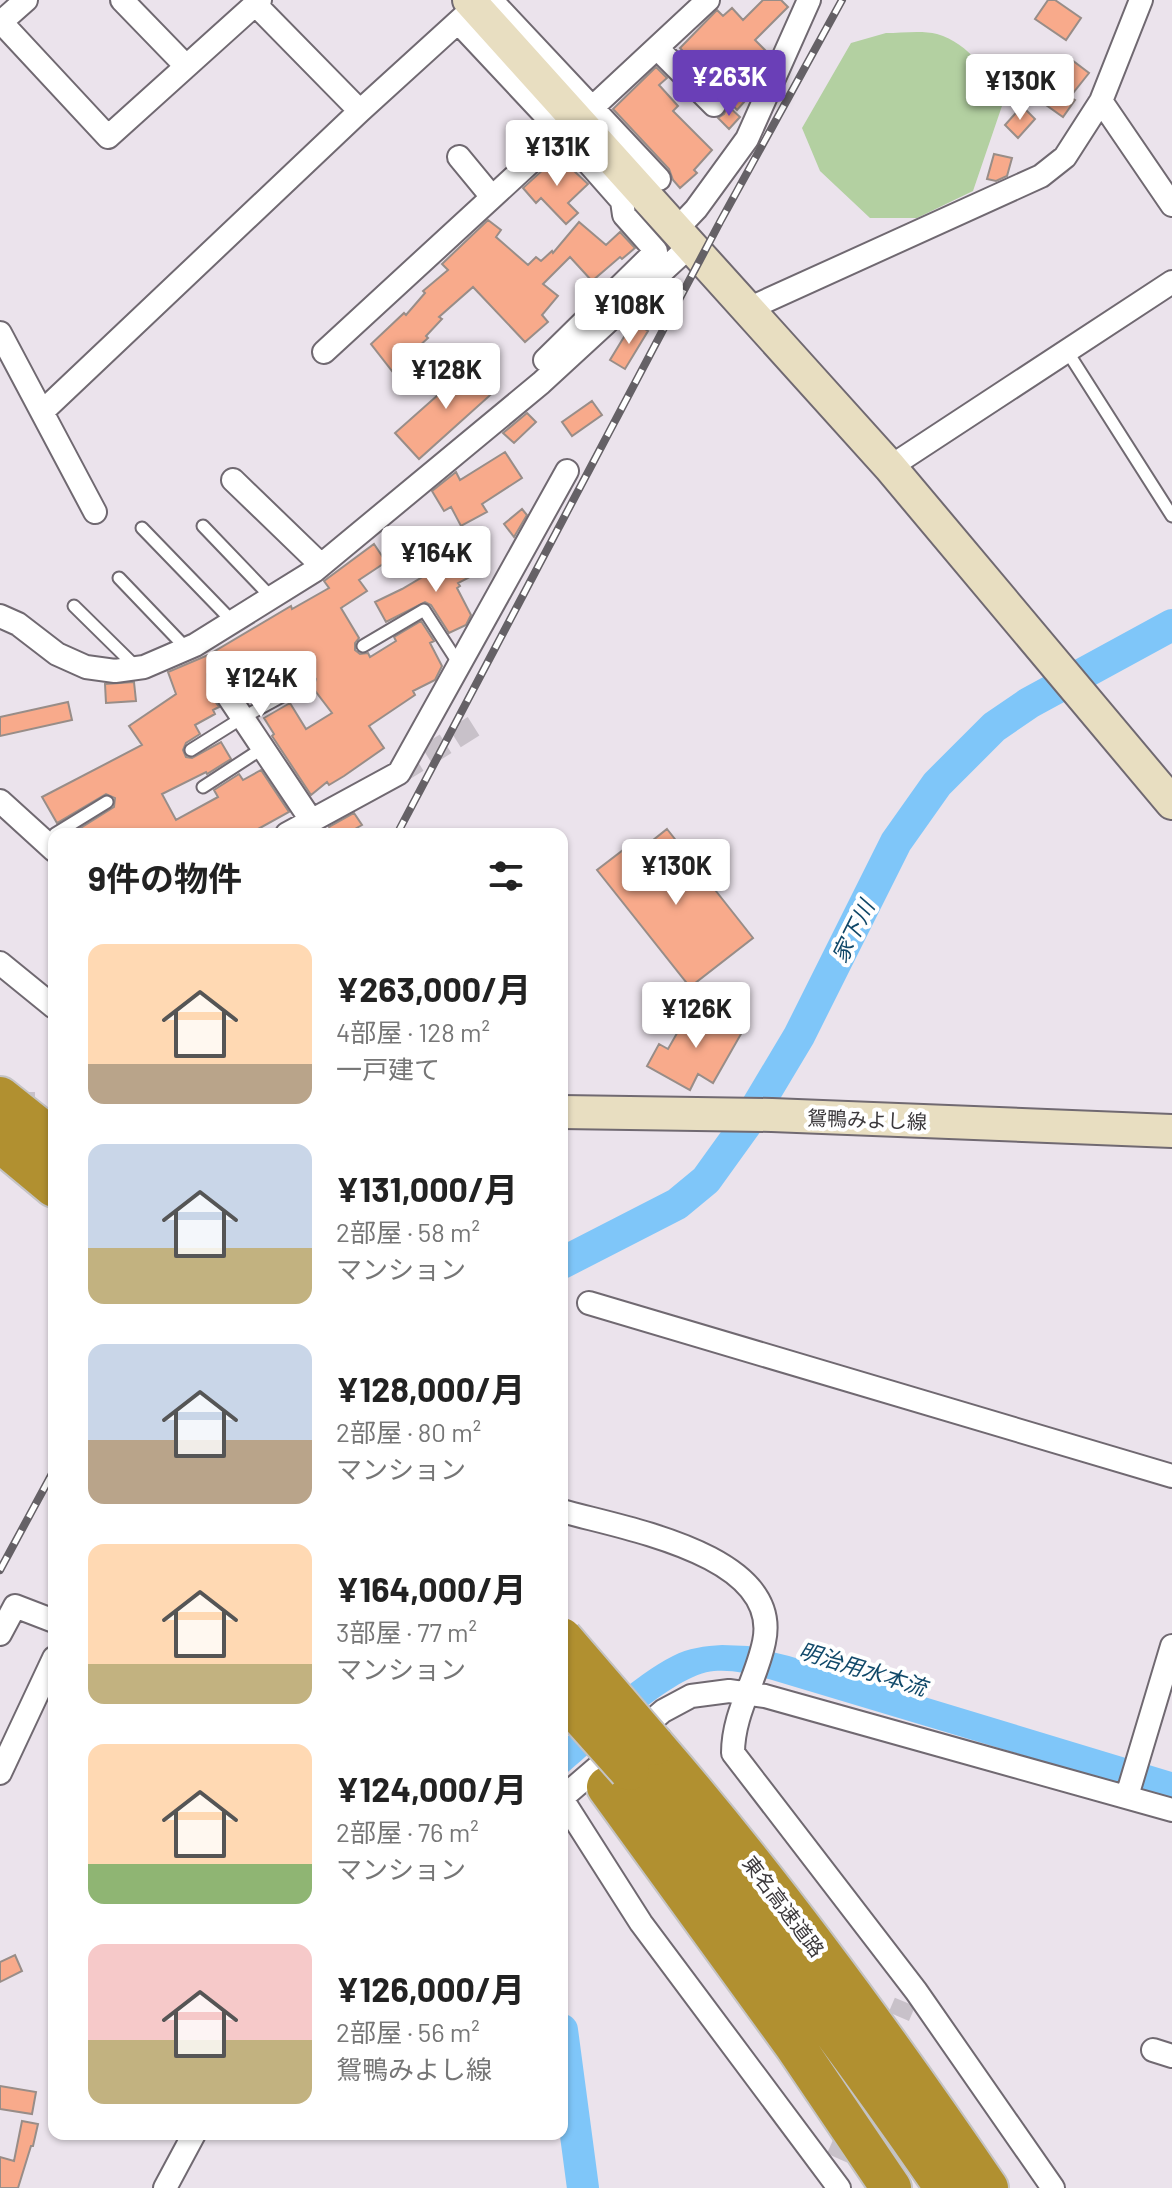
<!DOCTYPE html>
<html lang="ja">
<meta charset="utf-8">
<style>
:root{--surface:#fff;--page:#f2f2f2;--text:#222;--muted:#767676;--accent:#6a3fb7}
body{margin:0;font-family:Barlow,"Noto Sans JP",sans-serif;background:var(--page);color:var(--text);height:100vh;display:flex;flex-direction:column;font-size:30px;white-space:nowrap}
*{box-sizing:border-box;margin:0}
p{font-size:26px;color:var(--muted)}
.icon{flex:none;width:44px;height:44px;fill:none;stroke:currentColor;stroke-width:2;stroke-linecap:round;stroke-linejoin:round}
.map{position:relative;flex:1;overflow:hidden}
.side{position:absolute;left:48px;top:828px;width:520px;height:1312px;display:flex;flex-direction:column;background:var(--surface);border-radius:16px;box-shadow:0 2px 6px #0004}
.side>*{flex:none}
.price{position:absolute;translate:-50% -68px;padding:0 18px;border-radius:8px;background:#fff;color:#222;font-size:26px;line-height:52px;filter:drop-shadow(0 2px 4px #0008)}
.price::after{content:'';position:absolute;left:50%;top:48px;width:24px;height:18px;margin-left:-12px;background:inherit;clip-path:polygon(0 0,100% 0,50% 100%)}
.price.selected{background:var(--accent);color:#fff}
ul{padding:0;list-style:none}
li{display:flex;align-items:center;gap:24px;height:200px;padding:0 40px}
li span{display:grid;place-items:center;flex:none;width:224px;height:160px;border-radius:16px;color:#555}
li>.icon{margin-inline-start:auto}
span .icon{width:96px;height:96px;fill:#fffc;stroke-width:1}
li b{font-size:34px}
h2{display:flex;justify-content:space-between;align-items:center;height:96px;padding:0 40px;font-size:34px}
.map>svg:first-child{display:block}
.green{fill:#b3d0a1}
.water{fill:#7fc6f9}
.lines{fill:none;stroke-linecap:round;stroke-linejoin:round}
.river{stroke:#7fc6f9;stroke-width:32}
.building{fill:#f8aa8b;stroke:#988d88;stroke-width:2}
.street-tunnel{stroke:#c8c1c9;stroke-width:22;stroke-dasharray:22 11;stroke-linecap:butt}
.secondary-tunnel{stroke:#c8c1c9;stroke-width:32;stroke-dasharray:32 16;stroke-linecap:butt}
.lane-casing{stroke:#706971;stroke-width:15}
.street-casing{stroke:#706971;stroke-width:26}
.secondary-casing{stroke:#706971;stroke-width:36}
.highway-casing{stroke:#c4c3c4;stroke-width:44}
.lane{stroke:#fff;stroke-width:11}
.street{stroke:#fff;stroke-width:22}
.secondary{stroke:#e8dec1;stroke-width:32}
.highway{stroke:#b19030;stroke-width:40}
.rail-casing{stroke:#656166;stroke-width:8}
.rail{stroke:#fff;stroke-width:5;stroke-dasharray:15;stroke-linecap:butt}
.highway-bridge-casing{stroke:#c4c3c4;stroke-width:44;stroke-linecap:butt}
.highway-bridge{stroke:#b19030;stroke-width:40}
.labels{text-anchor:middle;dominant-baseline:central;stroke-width:8;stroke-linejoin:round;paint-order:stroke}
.street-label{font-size:20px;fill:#3b383b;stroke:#fff}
.water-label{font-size:22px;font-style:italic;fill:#104869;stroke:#fff}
</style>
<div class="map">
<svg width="1172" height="2188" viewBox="0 0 1172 2188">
<rect width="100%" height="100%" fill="#ebe3ec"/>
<!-- green -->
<path class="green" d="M886,33c15,0 36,-3 51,1 33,10 51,39 67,66l-31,91 -56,27h-47l-50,-47 -18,-43 49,-85z"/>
<!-- water -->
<path class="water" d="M722,1645l26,1 41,10 383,116v28l-390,-117c-22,-6 -44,-14 -68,-12 -39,2 -119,79 -152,106v-36c35,-28 70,-64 111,-85 15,-8 32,-10 49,-11z"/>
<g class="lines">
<!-- river -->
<path class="river" d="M562,1263l115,-59 29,-24 41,-57 52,-87 97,-194 41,-58 57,-57 35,-24 143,-78
M562,2030l21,158"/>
</g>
<!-- building -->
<path class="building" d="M763,0h18l7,7 -33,33 11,11 -28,26 15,15 -16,18 -15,-17 4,-4 -27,-29 -4,4 -15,-16 37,-38 6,6 9,-8 11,12z
M1048,0h7l26,18 -15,22 -31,-21z
M1068,57l21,16 -19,24 5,3 -12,17 -24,-17 19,-26 -3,-2z
M656,67l11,11 -8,7 19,21 -5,5 39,39 -18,20 3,3 -17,15 -7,-8 -4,-11 -56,-60z
M728,106l12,11 -11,12 -11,-11 6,-4z
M1022,106l13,13 -17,19 -13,-13z
M994,154l18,4 -5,18 -11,5 -9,-2z
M558,156l30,28 -20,19 10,10 -12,11 -25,-26 -5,5 -13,-15z
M488,220l13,10 -5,7 32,28 8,-8 5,4 11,-10 1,2 26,-31 27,23 14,-13 15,16 -13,11 -2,-2 -28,24 -22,-24 -27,27 15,12 -16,19 6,7 -23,20 -52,-55 -34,30 3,2 -16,17 2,2 -36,33 -21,-27 33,-31 2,2 19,-22 -2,-2 25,-21 -6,-6z
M633,322l15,9 -23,38 -15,-9z
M474,363l23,26 -78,70 -24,-26z
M592,401l10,14 -30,21 -10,-14z
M527,413l9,9 -22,21 -11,-10z
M505,452l17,26 -40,26 5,8 -26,14 -10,-19 -7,4 -12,-20 24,-19 4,8z
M522,509l5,6 -13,22 -10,-13z
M374,544l12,18 -27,18 8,11 -26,17 18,30 -4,5v7l5,4 8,-1 2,4 26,-16 -2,-4 27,-16 13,20 -4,2 12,23 -7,14 -22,11 2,4 -46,31 15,22 -40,28 -15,9 -2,-3 -16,13 -39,-59 2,-2 -10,-16 26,-15 16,26 26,-16 -19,-25 3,-9 -4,-5h-7l-4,-7 -44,24 -18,-33 -32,16 1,17 11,16 -6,3 2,4 -20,11 5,9 -14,9 -3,7 3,7 6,1 29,-16 10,17 -24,15 -1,-2 -44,22 14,26 42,-23 -4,-7 25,-16 4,6 18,-10 28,42 -40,22h-178l43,-27 1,-9 -9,-4 -49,29 -15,-26 100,-52 -13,-19 47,-32 -8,-22 40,-17 83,-49 1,3 37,-21 -5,-7z
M476,551l9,18 -27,14 2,3 -3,2 14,27 -5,10 -17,8 -18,-28 -6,-3 -39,20 -11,-20 27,-13 44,-26 2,3z
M134,682l2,19 -30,2 -1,-19z
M68,702l4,18 -72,16v-19z
M354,813l8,12 -16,9h-13l-4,-7z
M667,829l86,109 -63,49 -93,-117 30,-23 6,9z
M692,1007l49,27 -28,49 -15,-9 -8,16 -43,-24 12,-22 9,5z
M15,1955l7,16 -22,11v-20z
M0,2086l36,6 -4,22 -32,-5z
M22,2121l16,3 -5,22h-2l-13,42h-18v-31l14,4z"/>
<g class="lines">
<!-- street-tunnel -->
<path class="street-tunnel" d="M399,773l75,-47
M886,2047l19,-45
M837,2158l16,-36"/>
<!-- secondary-tunnel -->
<path class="secondary-tunnel" d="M3,1108h51"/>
<!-- lane casing -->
<g class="lane-casing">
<path id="lane" d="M1067,351l105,165
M203,526l69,72
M142,528l91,94
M119,578l67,70
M74,606l62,61
M363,646l61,-36 35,54
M191,750l51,-32 66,-36
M203,787l60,-39
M55,834l52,-32"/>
</g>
<!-- street casing -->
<g class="street-casing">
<path id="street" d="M122,0l64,66
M491,0l168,179
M255,4l105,107
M1,22l107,115 152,-137
M0,23l26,-23
M657,48l57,57
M1101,101l71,104
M593,107l115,-107
M459,157l33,40
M675,231l21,-22 51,-70 62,-139
M748,309l293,-133 24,-19 36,-56 40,-101
M0,333l95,179
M324,352l238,-219 -104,-111
M545,360l111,-109 -32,-36 -2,-14 -60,-68
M42,412l318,-301 122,-111
M890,467l282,-185
M233,480l88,85
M0,616l18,8 39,30 29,13 29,4 29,-4 51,-22 119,-74 227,-188 150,-138
M220,684l91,136
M0,801l54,49
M287,834l112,-61 168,-302
M0,963l54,44
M589,1303l583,173
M562,1511c59,17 221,43 202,131 -8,39 -31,71 -31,111l183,238 137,197
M0,1634l15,-28 39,15
M0,1773l54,-115
M1127,1796l45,-150
M562,1798l101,-87 28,-15 38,-5 36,5 407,114
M562,1799l79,124 198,265
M1153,2050l19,6
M165,2188l29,-54"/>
</g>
<!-- secondary casing -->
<g class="secondary-casing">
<path id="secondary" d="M469,0l421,467 282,336
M562,1112l210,3 400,16"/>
</g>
<!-- highway casing -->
<g class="highway-casing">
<path id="highway" d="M0,1097l54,43
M0,1142l54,45
M654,1745c121,140 230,290 334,443
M629,1770c112,134 217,275 316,418
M607,1787l188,259 96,142"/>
</g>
<!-- lane -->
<use href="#lane" class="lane"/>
<!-- street -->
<use href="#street" class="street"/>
<!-- secondary -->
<use href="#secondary" class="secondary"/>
<!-- highway -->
<use href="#highway" class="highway"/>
<!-- rail casing -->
<g class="rail-casing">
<path id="rail" d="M397,834l323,-612 122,-222
M0,1570l54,-100"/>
</g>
<!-- rail -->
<use href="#rail" class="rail"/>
<!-- highway-bridge casing -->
<g class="highway-bridge-casing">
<path id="highway-bridge" d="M562,1638l92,107
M562,1695l67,75"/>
</g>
<!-- highway-bridge -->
<use href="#highway-bridge" class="highway-bridge"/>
</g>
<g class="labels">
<!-- street labels -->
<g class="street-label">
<text transform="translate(867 1119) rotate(2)">鴛鴨みよし線</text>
<text transform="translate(784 1906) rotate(53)">東名高速道路</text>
</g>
<!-- water labels -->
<g class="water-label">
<text transform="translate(852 931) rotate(-63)">家下川</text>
<text transform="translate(863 1668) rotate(17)">明治用水本流</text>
</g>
</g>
</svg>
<b class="price selected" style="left:729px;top:118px">¥263K</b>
<b class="price" style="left:1020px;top:122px">¥130K</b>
<b class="price" style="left:557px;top:188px">¥131K</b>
<b class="price" style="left:629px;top:346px">¥108K</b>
<b class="price" style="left:446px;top:411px">¥128K</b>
<b class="price" style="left:436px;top:594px">¥164K</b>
<b class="price" style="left:261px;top:719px">¥124K</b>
<b class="price" style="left:676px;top:907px">¥130K</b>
<b class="price" style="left:696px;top:1050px">¥126K</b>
<section class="side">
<h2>9件の物件<svg class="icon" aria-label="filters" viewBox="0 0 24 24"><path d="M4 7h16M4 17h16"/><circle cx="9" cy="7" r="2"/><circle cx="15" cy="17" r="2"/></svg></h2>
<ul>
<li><span style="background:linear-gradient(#ffd9b3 75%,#b9a48a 0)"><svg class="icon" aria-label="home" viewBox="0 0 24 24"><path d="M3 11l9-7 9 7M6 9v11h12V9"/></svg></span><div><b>¥263,000/月</b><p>4部屋 · 128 m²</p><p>一戸建て</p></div></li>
<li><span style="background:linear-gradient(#c9d6e8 65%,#c2b280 0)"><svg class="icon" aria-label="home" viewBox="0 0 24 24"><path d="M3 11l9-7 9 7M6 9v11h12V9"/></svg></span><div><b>¥131,000/月</b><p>2部屋 · 58 m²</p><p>マンション</p></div></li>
<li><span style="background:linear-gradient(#c9d6e8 60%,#b9a48a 0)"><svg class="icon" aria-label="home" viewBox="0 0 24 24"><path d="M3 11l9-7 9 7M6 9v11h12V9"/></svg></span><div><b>¥128,000/月</b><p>2部屋 · 80 m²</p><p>マンション</p></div></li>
<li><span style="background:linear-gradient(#ffd9b3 75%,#c2b280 0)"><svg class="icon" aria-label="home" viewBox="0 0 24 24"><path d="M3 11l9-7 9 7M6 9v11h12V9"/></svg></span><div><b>¥164,000/月</b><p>3部屋 · 77 m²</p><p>マンション</p></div></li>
<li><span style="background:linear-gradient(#ffd9b3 75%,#8fb573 0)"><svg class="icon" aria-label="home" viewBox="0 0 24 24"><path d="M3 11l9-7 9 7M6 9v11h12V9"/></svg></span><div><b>¥124,000/月</b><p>2部屋 · 76 m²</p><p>マンション</p></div></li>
<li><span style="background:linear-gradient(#f6c9c9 60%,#c2b280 0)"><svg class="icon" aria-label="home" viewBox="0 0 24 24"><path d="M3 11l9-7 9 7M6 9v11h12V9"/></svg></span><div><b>¥126,000/月</b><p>2部屋 · 56 m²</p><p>鴛鴨みよし線</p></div></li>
</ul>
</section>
</div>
